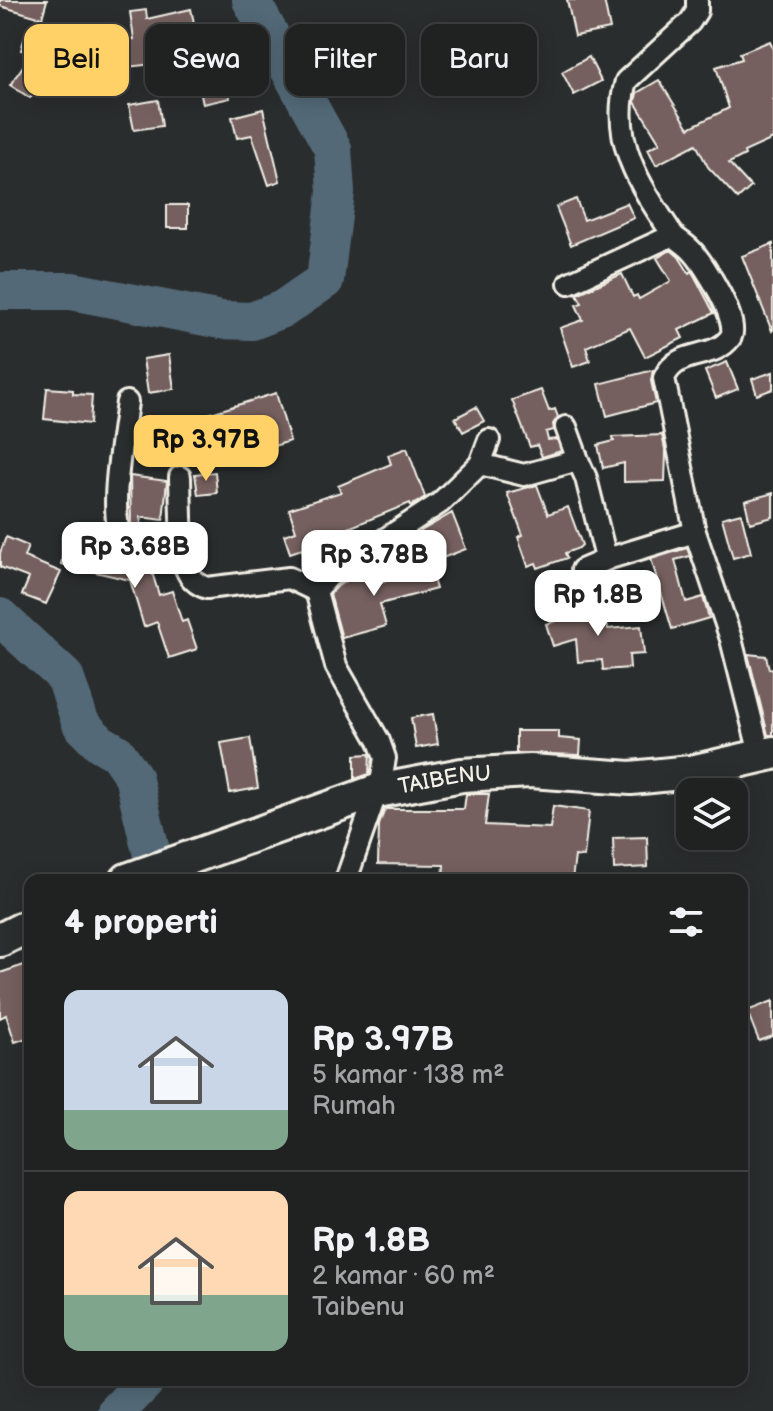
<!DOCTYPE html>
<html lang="id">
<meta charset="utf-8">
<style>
:root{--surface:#202222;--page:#282a2a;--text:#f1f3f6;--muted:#a2a4a5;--line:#3d3f40;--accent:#ffd166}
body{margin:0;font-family:"Balsamiq Sans",sans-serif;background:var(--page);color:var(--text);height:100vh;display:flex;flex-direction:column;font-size:30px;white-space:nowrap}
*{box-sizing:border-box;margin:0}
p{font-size:26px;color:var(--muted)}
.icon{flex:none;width:44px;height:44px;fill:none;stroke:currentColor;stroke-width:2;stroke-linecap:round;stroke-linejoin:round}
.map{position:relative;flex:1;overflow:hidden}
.side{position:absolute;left:24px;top:874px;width:724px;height:512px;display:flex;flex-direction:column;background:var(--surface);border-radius:16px;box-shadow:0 4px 20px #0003,0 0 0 2px var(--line)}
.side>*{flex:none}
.top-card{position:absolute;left:24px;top:24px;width:726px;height:72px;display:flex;gap:16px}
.buttons{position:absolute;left:676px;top:778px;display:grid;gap:16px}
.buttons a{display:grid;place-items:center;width:72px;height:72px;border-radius:16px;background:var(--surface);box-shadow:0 4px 20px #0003,0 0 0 2px var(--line);font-size:40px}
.price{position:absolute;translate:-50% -68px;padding:0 18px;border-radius:16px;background:#fff;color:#222;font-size:26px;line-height:52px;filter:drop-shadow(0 2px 4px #0008)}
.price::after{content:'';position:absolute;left:50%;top:48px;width:24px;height:18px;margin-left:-12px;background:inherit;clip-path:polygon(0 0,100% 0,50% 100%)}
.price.on{background:var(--accent);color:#111}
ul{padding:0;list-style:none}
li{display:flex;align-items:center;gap:24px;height:200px;padding:0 40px}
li+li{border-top:2px solid var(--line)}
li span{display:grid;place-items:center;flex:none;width:224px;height:160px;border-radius:16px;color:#555}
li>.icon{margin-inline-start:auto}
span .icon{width:96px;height:96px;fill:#fffc;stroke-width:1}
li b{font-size:34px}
h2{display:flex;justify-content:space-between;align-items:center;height:96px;padding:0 40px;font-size:34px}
.tag{padding:0 28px;border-radius:16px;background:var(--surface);box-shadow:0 4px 20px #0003,0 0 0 2px var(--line);font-size:28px;line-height:72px}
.tag.on{background:var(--accent);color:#111}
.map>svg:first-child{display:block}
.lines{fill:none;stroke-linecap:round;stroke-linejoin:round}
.river{stroke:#536977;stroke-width:38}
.building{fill:#74605f;stroke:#f4f1e8;stroke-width:2}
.street-casing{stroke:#f4f1e8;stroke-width:26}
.primary-casing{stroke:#f4f1e8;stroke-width:38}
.street{stroke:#2a2d2e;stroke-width:20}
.primary{stroke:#2a2d2e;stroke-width:32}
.labels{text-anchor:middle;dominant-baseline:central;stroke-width:6;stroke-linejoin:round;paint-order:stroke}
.street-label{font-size:22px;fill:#f4f1e8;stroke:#2a2d2e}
</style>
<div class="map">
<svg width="773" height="1411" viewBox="0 0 773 1411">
<rect width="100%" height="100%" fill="#2a2d2e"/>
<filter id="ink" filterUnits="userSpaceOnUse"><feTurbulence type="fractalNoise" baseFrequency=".0125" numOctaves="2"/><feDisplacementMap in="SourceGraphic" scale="16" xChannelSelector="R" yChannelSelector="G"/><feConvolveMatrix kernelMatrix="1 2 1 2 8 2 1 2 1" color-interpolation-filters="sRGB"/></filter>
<g filter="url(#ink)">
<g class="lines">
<!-- river -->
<path class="river" d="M0,291h72l149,29 31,1 31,-12 42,-29 11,-88 -3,-43 -82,-149
M0,617l65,60 16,47 19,19 17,10 16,23 25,104
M117,1411l30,-31"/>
</g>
<!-- building -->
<path class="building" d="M0,0h47l-5,18 -42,-12z
M567,0h37l6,29 -35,7z
M191,9l6,28 -46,11 2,16 -26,3 -3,-27 10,-1 -4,-27 16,-2 1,9z
M52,24l3,1 -13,44 9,-1 -21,30 -20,-13 22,-32 -11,-3 6,-20 17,5z
M770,41l3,9v89l-29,13 1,3 -16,8 22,24 -13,12 -30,-32 -12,-23 -40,21 -8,-16 12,-6 -25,-41 2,-9 22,-13 30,48 40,-20 -13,-41 26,-8 -2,-6z
M589,57l12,24 -27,14 -12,-23z
M83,65l3,29 -21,2 -3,-29z
M223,66l7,32 -27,6 -7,-32z
M158,100l4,26 -28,4 -5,-25z
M263,109l17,72 -11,4 -17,-50 -15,3 -5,-21z
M576,199l8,21 43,-17 7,15 -63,27 -15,-38z
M167,205h21v23h-21z
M773,244v86l-1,1 -30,-75z
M671,250l8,7 10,16 2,-2 3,4 20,38 -35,17 4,8 -38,19 -15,-29 -44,19 4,14 -17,6 -13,-39 23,-8 -7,-15 6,-2 -5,-9 45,-20 11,23 4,-2 2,4 32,-18 -14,-23z
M169,355l5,34 -26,4 -5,-34z
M727,362l11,27 -22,9 -11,-27z
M653,370l-2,11 5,22 -49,13 -8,-32z
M773,372v17l-16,6 -5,-16z
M47,388l26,2v4l19,1 -2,29 -46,-5z
M541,390l8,21 6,-2 3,8 -5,7 1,6 -8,2 2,8 9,-1 4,12 -19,6 -5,-12 -7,2 -18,-47z
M276,393l14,48 -39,12 -2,-7 -40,12 -6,-23 -12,4 -2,-19z
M476,407l8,14 -21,11 -8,-14z
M662,435l4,19 -1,27 -41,1v-19l-21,5 -5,-23 16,-4 -1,-4z
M407,448l18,49 -14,9 -1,-3 -79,32 3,10 -30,10 -2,-6 -12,4 -6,-18 12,-4 -7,-22 52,-17 -3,-6 53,-22 -3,-9z
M215,472l2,21 -19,2 -3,-21z
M130,476l37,5 -4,39 -23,-3 3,17 -10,-2 -2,-5z
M537,485l11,29 20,-7 14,38 -3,3 -14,5 2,5 -29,10 -2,-5 -8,3 -10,-29 5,-2 -16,-42z
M773,493v24l-23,6 -5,-22z
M452,513l14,36 -34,13 -11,-31z
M741,513l10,40 -18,5 -11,-40z
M86,534l22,5 6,13 5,3 33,8 -1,6 8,26 13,-4 10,31 5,-2 10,29 -28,9 -12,-36 -13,5 -14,-47 -69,-16 5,-21 17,3z
M6,537l22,9 -4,11 37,15 -15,32 -24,-9 7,-17 -29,-11v-14z
M687,548l3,8 -15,4 11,42 17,-5 6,21 -37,11 -21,-70z
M370,565l5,19 54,-19 7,24 -56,15 6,22 -44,12 -12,-44 8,-8z
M605,603l3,26 33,-3 3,28 -15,1 1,13 -27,2 -1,-10 -24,2 -2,-23 -23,7 -7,-22 34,-11 -1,-6z
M748,654l18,2 3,13 4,-1v67h-5z
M433,714l5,30 -22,4 -5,-30z
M516,731h43v7l22,2 -1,15 -64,-2z
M250,738l8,50 -28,5 -9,-50z
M370,754l-1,20 -14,5v-24z
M466,794h23l-4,31 65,3 3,-22 36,5 -5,46 -9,-1 -3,24h-129l1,-15 -66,-1 1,-39 6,-16h79z
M647,837l1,30 -34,2 -1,-31z
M24,965l6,17v55l-15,5 -9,-27 -6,3v-45z
M773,1001v35l-14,5 -12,-30z"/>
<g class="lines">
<!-- street casing -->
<g class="street-casing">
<path id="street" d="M673,235c-31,-47 -64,-93 -47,-154l64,-59 7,-11v-11
M569,283l104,-48c6,6 14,10 19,16 12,12 50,73 38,87 -17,23 -52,9 -66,40l31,154 36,107 30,119
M127,402c-4,36 -20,111 -4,141l59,14c4,15 9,26 25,31l82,-10 27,13
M566,427l12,33
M480,464l44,11 54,-15 8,18 18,72 6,8 85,-26
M180,477l2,80
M582,570l28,-12
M346,880l36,-103 3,-19 -6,-17 -43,-75 -20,-75 13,-15 111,-73 40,-39 9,-24"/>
</g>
<!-- primary casing -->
<g class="primary-casing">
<g id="primary">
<path id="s1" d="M127,880l250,-89 85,-16 68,-4 101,7 60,-6 82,-19"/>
<path d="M0,940l30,-15"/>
</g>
</g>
<!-- street -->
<use href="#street" class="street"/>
<!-- primary -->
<use href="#primary" class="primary"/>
</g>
</g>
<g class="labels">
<!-- street labels -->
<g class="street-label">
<text stroke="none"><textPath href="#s1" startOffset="334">TAIBENU</textPath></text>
</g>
</g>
</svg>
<div class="buttons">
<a><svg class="icon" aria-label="layers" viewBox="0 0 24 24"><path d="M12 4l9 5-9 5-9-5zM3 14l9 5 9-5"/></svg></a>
</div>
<b class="price on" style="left:206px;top:483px">Rp 3.97B</b>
<b class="price" style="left:135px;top:590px">Rp 3.68B</b>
<b class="price" style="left:374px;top:598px">Rp 3.78B</b>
<b class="price" style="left:598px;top:638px">Rp 1.8B</b>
<div class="top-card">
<a class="tag on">Beli</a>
<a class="tag">Sewa</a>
<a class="tag">Filter</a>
<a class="tag">Baru</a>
</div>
<section class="side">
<h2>4 properti<svg class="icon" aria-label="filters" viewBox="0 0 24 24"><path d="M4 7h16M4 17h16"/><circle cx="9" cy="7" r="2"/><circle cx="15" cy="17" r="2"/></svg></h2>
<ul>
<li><span style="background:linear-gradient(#c9d6e8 75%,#7fa58c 0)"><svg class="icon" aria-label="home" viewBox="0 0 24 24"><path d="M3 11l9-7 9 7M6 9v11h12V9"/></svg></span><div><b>Rp 3.97B</b><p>5 kamar · 138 m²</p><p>Rumah</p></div></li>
<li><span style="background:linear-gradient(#ffd9b3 65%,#7fa58c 0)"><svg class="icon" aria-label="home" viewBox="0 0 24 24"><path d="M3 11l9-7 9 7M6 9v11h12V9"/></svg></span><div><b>Rp 1.8B</b><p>2 kamar · 60 m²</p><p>Taibenu</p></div></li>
</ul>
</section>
</div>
